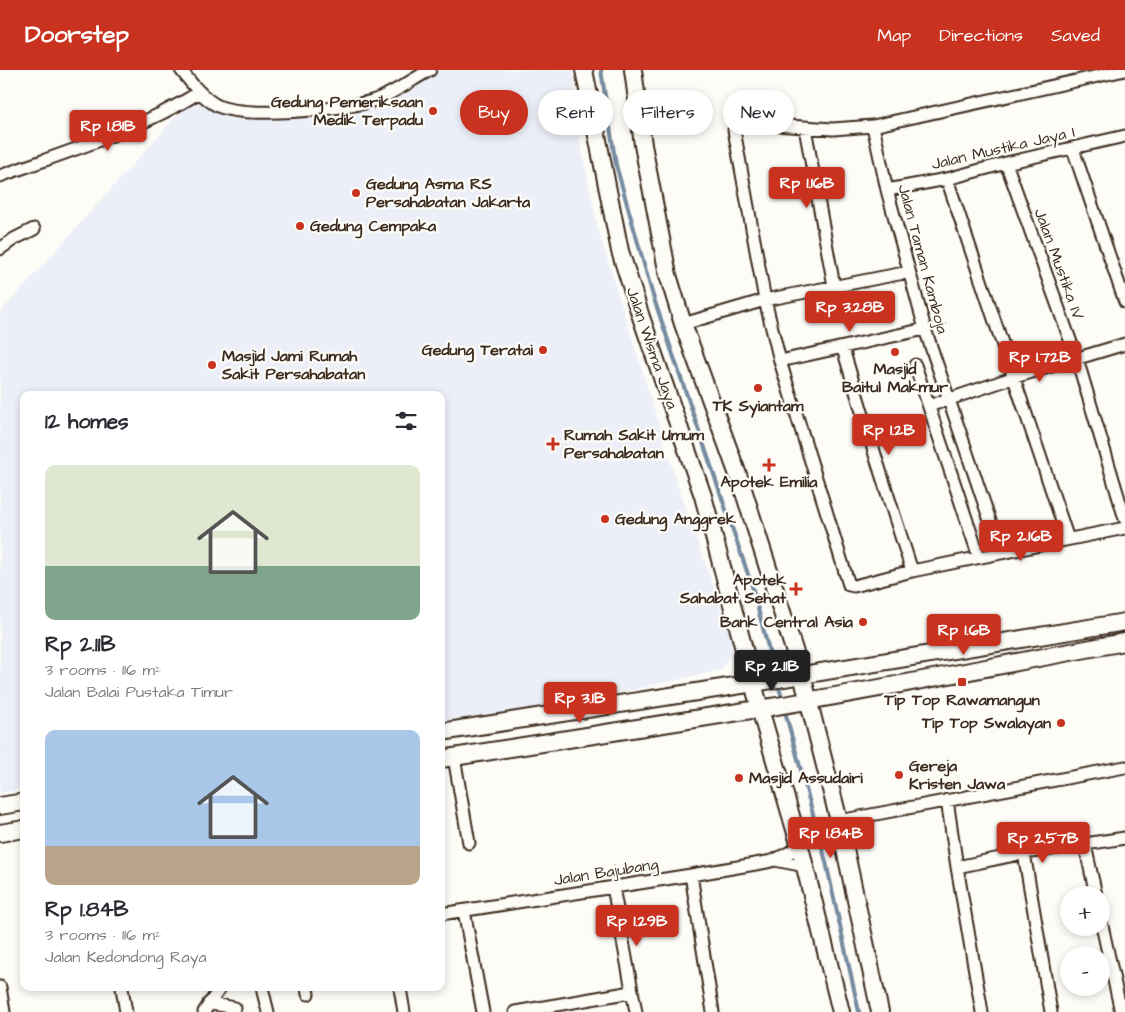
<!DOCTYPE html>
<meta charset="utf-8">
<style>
:root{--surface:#fff;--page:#f2f2f3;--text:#2b2b33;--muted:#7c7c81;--accent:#c8321e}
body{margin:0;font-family:"Architects Daughter",sans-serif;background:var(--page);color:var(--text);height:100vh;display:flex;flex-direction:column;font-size:19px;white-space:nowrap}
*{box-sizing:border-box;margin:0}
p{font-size:16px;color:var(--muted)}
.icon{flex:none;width:28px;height:28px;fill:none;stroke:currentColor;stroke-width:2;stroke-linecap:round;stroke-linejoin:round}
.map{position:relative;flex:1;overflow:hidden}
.details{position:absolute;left:20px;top:321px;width:425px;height:600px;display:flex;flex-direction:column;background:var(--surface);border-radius:10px;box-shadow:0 2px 8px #0003}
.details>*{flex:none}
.hud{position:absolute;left:460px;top:20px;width:475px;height:45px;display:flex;gap:10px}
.buttons{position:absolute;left:1060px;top:816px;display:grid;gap:10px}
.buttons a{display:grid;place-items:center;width:50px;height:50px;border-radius:50%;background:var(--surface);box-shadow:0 2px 8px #0003;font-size:25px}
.price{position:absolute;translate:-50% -42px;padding:0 11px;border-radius:5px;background:var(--accent);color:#fff;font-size:16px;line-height:32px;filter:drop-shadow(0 1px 2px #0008)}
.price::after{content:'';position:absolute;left:50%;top:30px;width:15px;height:11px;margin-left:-8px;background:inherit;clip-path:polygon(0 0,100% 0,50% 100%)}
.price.selected{background:#222;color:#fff}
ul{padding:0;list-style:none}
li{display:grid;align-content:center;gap:10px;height:265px;padding:0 25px}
li span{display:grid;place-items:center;height:155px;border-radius:10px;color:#555}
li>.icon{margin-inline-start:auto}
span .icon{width:90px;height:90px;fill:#fffc;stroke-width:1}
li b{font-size:21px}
h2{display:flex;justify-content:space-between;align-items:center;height:60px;padding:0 25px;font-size:21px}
.tag{padding:0 18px;border-radius:22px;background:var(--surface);box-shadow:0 2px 8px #0003;font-size:18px;line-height:45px}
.tag.selected{background:var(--accent);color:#fff}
header{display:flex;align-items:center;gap:30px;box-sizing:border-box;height:70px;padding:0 25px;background:var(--accent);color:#fff}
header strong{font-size:24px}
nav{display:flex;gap:28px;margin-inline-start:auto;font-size:18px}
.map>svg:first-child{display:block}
.built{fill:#eceff7}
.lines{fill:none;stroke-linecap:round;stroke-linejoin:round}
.stream{stroke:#758ba0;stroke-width:4}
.street-casing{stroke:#3b2a1e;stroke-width:15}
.secondary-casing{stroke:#3b2a1e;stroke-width:20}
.street{stroke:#fdfcf7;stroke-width:11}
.secondary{stroke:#fdfcf7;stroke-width:16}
.poi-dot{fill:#c8321e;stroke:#fdfcf7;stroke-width:2}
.labels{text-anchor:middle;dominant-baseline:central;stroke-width:4.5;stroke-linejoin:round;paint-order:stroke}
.poi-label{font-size:16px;font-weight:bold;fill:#3b2a1e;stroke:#fdfcf7;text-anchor:start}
.street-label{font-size:16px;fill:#3b2a1e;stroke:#fdfcf7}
</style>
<header>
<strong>Doorstep</strong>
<nav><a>Map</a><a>Directions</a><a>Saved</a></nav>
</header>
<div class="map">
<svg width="1125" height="942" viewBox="0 0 1125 942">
<rect width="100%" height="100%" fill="#fdfcf7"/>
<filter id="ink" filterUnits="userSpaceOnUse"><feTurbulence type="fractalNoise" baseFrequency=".02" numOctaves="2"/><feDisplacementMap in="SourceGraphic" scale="10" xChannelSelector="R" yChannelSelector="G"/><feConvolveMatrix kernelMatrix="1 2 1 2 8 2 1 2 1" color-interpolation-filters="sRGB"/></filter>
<g filter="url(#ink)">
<!-- built -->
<path class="built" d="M433,0h140l8,76 17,83 79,254 57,164 -13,23 -102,23 -178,32v-330h-417v394l-24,4v-480l170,-190 24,-24 17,10 58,8 105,-15z"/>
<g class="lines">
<!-- stream -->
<path class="stream" d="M601,0l15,95 37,131 99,290 23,88
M778,614l5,17
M784,638l42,154 33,150"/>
<!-- street casing -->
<g class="street-casing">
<path id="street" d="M181,0c10,13 21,27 35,35 27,14 126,5 156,-4 20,-6 39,-21 58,-31
M1125,0l-252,56 -40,3 -88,-6 -9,3 -2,4 31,170 15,61 69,224 5,1 58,-15 213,-43
M873,56l14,64 38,139 76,224
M805,58l29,158
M1073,79l52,153
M1006,93l71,196 48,160
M0,106c69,-25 137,-45 200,-84
M947,109l121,360
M887,120l60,-11 59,-16 119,-27
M0,179l14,-10 20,-10
M683,254l82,-24 144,-28
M843,279l33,109 36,113
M780,291l145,-32
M915,295l64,192
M929,336l86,-29 110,-33
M454,687l15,86
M947,730l10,67 25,145
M839,751l286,-54
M1085,775l11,50
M1024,783l27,159
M775,790l30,6
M957,797l67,-14 101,-15
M691,805l22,137
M613,817l23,125
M464,841l19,101
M441,844l250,-39 76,-13 8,-2 25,-13
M1101,851l20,91
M0,917l4,25
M122,918l4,24
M262,918l6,24
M307,918l1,6
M400,918l4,24
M209,933l26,5
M204,942l16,-24
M515,942l117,-20"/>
</g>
<!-- secondary casing -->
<g class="secondary-casing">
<path id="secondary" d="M584,0l36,181 21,66 62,179 57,213 40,138 41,165
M633,0l10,75 25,130 15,49 59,162 60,189 37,146 41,191
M441,662l313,-49 371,-61
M441,689c110,-18 220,-34 330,-52 118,-19 236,-44 354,-65
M0,736l24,-4
M0,763l24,-4"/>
</g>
<!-- street -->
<use href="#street" class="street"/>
<!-- secondary -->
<use href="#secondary" class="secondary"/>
</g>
</g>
<!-- markers -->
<g class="poi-dot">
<circle cx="433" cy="41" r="5"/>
<circle cx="356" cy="123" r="5"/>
<circle cx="300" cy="156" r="5"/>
<circle cx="543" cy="280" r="5"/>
<circle cx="895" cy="282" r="5"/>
<circle cx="212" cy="295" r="5"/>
<circle cx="758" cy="318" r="5"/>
<path d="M550.5 366.5h5v5h5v5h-5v5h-5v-5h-5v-5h5z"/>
<path d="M766.5 387.5h5v5h5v5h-5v5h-5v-5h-5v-5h5z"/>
<circle cx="605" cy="449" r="5"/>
<path d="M793.5 511.5h5v5h5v5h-5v5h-5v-5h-5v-5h5z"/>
<circle cx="863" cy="552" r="5"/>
<rect x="957" y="607" width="10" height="10" rx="2.5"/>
<circle cx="1061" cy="653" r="5"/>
<circle cx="899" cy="705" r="5"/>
<circle cx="739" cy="708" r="5"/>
</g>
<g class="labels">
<!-- poi labels -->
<g class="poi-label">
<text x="423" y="32" text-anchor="end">Gedung Pemeriksaan<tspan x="423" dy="18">Medik Terpadu</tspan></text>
<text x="366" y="114">Gedung Asma RS<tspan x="366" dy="18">Persahabatan Jakarta</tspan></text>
<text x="310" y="156">Gedung Cempaka</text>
<text x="533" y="280" text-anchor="end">Gedung Teratai</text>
<text x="222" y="286">Masjid Jami Rumah<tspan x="222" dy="18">Sakit Persahabatan</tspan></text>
<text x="895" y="299" text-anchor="middle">Masjid<tspan x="895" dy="18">Baitul Makmur</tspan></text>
<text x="758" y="336" text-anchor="middle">TK Syiantam</text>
<text x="564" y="365">Rumah Sakit Umum<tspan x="564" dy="18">Persahabatan</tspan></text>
<text x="769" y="412" text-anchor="middle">Apotek Emilia</text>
<text x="615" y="449">Gedung Anggrek</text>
<text x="786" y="510" text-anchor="end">Apotek<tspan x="786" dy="18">Sahabat Sehat</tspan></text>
<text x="853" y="552" text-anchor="end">Bank Central Asia</text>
<text x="962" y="630" text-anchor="middle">Tip Top Rawamangun</text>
<text x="1051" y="653" text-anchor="end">Tip Top Swalayan</text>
<text x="909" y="696">Gereja<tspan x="909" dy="18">Kristen Jawa</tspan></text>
<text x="749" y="708">Masjid Assudairi</text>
</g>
<!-- street labels -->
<g class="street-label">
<text transform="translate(1003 78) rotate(-13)">Jalan Mustika Jaya I</text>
<text transform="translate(923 189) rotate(75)">Jalan Taman Kamboja</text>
<text transform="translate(1059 194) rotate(70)">Jalan Mustika IV</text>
<text transform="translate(652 278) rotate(71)">Jalan Wisma Jaya</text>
<text transform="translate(606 802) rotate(-9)">Jalan Bajubang</text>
</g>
</g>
</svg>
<div class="buttons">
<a>+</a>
<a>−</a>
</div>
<b class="price" style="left:108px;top:82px">Rp 1.81B</b>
<b class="price" style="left:807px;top:139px">Rp 1.16B</b>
<b class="price" style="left:850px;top:263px">Rp 3.28B</b>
<b class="price" style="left:1040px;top:313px">Rp 1.72B</b>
<b class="price" style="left:889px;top:386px">Rp 1.2B</b>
<b class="price" style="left:1021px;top:492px">Rp 2.16B</b>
<b class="price" style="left:964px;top:586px">Rp 1.6B</b>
<b class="price selected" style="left:772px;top:622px">Rp 2.11B</b>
<b class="price" style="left:580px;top:654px">Rp 3.1B</b>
<b class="price" style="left:831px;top:789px">Rp 1.84B</b>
<b class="price" style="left:1043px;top:794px">Rp 2.57B</b>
<b class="price" style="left:637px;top:877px">Rp 1.29B</b>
<div class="hud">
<a class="tag selected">Buy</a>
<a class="tag">Rent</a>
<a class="tag">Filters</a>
<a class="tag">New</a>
</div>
<section class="details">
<h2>12 homes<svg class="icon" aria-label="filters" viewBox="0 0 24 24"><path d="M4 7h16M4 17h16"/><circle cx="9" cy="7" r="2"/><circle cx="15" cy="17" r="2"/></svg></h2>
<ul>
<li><span style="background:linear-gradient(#dfe7d0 65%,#7fa58c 0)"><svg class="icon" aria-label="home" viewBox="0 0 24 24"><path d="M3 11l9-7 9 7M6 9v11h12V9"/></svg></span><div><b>Rp 2.11B</b><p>3 rooms · 116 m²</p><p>Jalan Balai Pustaka Timur</p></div></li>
<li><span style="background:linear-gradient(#a9c7e8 75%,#b9a48a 0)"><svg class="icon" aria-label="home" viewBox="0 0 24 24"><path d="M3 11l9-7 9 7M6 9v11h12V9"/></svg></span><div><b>Rp 1.84B</b><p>3 rooms · 116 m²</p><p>Jalan Kedondong Raya</p></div></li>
</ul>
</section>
</div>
